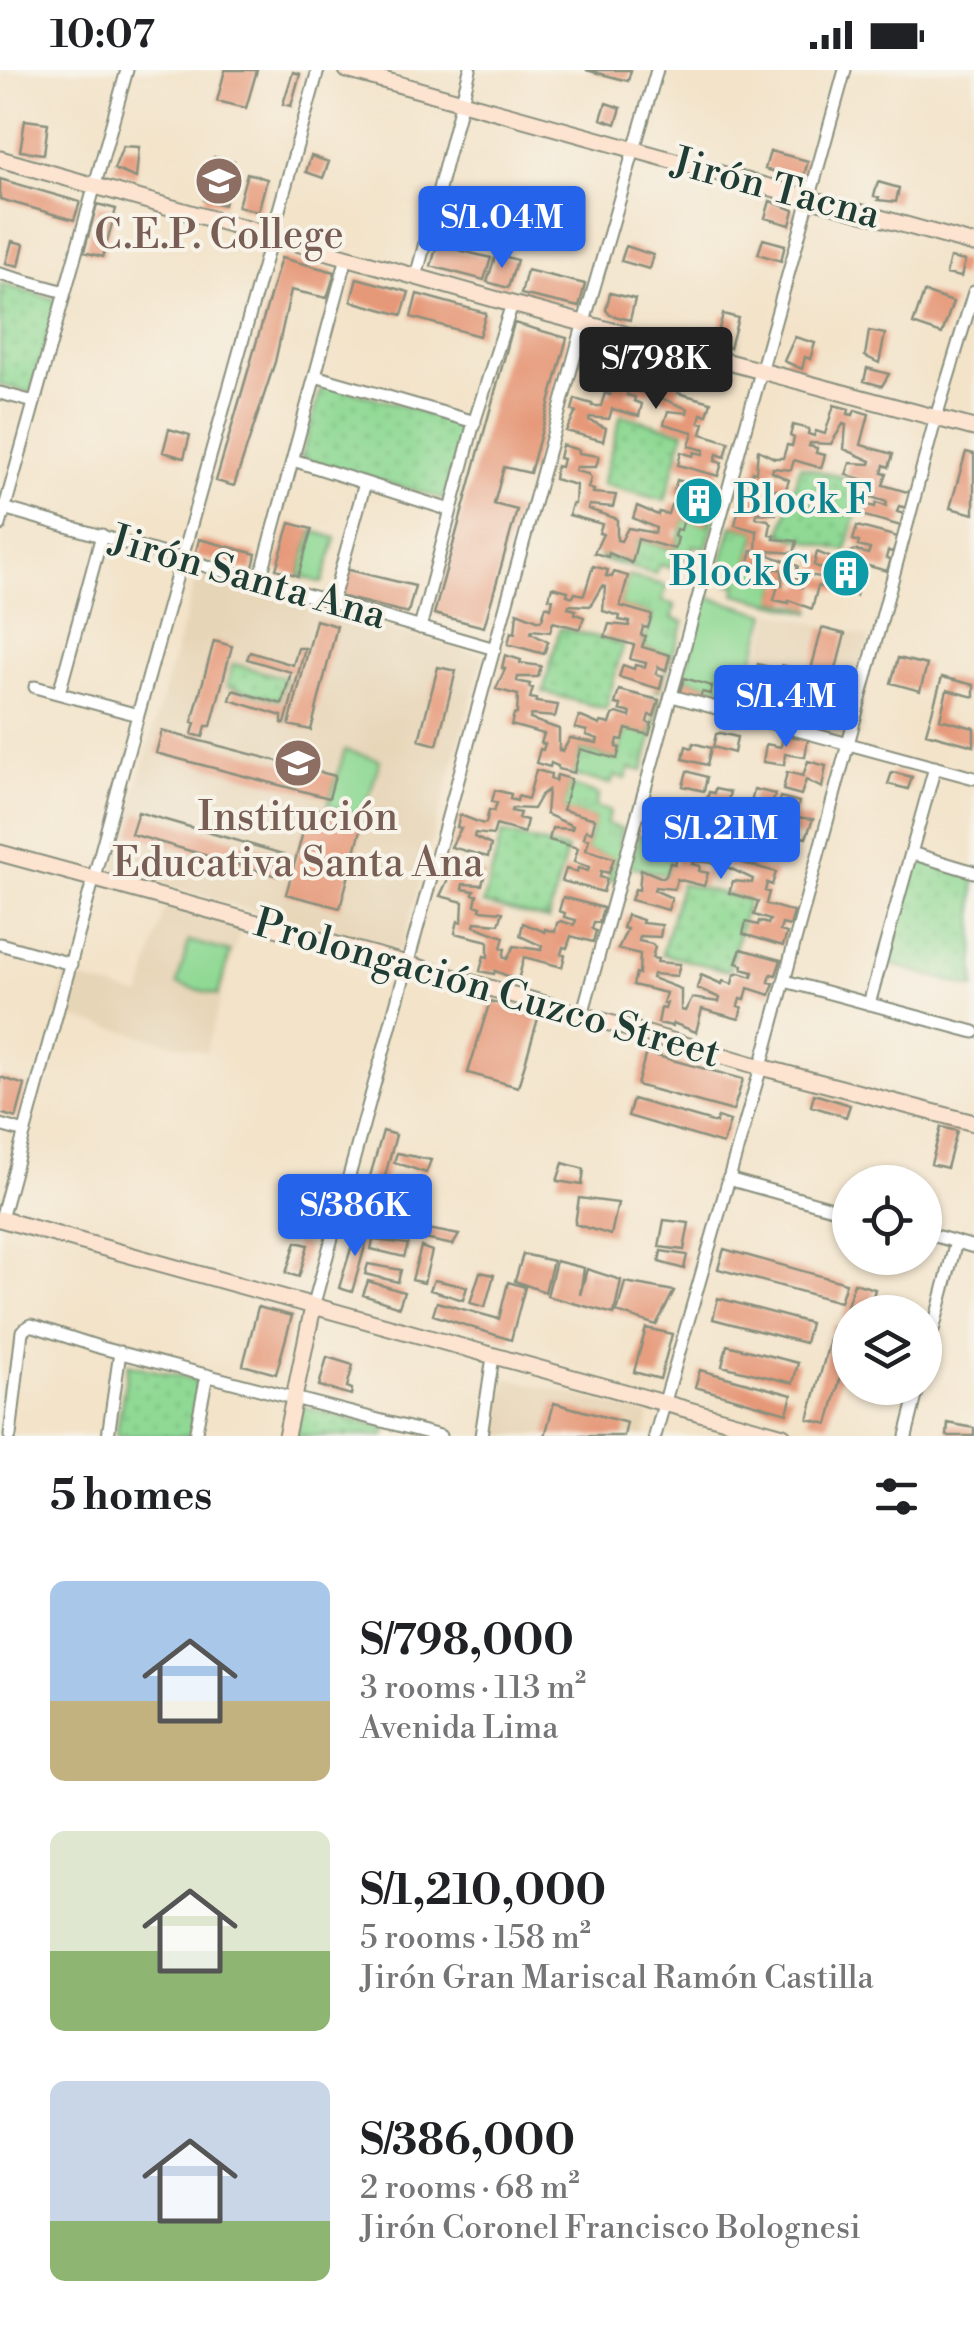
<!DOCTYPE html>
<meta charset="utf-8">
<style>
:root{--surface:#fff;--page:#f2f2f2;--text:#202124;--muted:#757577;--accent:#2563eb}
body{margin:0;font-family:"Libre Bodoni",serif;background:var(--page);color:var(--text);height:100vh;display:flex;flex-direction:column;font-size:38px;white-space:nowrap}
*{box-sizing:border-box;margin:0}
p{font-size:32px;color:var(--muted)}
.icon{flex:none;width:55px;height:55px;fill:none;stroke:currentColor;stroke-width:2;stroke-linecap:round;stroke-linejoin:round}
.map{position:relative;height:1366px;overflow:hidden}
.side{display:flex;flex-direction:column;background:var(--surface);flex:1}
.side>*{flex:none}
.fabs{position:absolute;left:832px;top:1095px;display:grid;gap:20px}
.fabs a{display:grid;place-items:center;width:110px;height:110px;border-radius:50%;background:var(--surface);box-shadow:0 2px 8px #0004;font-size:50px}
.price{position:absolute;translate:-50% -85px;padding:0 22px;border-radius:10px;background:var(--accent);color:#fff;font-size:32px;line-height:65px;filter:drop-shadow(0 2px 5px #0008)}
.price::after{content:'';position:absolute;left:50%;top:60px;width:30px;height:22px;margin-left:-15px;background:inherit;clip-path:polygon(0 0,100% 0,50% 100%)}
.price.selected{background:#222;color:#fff}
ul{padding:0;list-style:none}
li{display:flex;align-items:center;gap:30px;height:250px;padding:0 50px}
li span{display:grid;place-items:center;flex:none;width:280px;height:200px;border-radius:15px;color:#555}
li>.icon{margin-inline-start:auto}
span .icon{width:120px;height:120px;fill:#fffc;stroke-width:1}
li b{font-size:42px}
h2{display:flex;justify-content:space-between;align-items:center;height:120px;padding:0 50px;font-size:42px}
.status{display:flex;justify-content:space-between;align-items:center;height:70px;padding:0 50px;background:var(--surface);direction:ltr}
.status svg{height:28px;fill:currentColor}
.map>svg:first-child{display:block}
.built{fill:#e7d5b7}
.grass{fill:url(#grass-tufts);stroke:#588b64;stroke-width:2.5}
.park{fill:url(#park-dots);stroke:#588b64;stroke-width:2.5}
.pitch{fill:#90d994;stroke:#588b64;stroke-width:2.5}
.building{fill:#e69979}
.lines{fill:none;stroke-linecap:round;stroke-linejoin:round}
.street-casing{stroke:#89907e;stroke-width:15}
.secondary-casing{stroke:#89907e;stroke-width:19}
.street{stroke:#fff;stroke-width:11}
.secondary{stroke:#fde4d1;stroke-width:15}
.labels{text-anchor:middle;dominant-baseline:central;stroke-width:8;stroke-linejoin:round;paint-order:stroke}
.street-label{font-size:40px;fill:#1f3d34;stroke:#f7f3e8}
.education-label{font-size:40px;fill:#785e54;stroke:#f7f3e8}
.culture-label{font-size:40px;fill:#0d838f;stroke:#f7f3e8;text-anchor:start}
</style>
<div class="status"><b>10:07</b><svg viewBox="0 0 49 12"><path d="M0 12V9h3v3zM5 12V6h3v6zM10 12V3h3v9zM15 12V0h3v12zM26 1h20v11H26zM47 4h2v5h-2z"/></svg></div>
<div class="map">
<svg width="974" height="1366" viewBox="0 0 974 1366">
<defs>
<pattern id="grass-tufts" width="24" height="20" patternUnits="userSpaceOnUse" patternTransform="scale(2.5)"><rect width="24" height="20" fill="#90d994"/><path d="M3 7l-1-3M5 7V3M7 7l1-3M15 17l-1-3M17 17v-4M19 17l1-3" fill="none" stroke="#7cbb80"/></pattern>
<pattern id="park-dots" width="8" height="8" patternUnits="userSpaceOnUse" patternTransform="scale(2.5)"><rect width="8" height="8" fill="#90d994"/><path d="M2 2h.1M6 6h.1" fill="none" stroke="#7cbb80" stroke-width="1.8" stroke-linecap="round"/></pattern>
</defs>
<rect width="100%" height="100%" fill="#f7f3e8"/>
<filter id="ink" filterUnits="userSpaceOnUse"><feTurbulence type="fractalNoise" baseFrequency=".01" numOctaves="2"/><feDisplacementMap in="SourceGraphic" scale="20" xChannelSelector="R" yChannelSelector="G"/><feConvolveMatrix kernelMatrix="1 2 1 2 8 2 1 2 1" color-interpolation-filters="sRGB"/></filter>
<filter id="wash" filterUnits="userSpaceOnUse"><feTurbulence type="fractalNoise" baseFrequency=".0048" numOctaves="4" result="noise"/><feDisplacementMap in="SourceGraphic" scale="40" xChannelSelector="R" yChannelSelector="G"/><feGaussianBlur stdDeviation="2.25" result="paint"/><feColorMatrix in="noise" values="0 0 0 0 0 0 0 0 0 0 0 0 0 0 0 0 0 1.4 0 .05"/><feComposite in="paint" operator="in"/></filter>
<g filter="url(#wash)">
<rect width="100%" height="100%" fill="#f3e3c9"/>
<!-- built -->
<path class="built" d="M197,505l287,80 -84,297 -287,-81z
M772,542l98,26 -27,100 -99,-27z
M165,837l77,16 -36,129 -150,-38 10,-39 75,21z
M506,1308l144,37 -5,21h-149z"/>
<!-- grass -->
<path class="grass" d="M716,426l6,1 -16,51 -13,-3 -5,15 -12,-3 -4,11 -13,-3 -3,9 -56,-15 1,-4 30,8 7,-23 37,10 9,-31 23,6z
M732,455l25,6 -8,30 33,9 -8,30 38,10 -1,3 -76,-19 2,-8 -9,-2 2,-11 -11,-3z
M628,506l39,10 -5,15 13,4 -3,13 12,4 -24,69 -5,-1 5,-2 10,-33 -27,-8 9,-32 -32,-9z
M649,626l13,5 -19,70 -13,-3 -4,11 -12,-3 -3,8 -38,-9 7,-25 37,10 9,-31 23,6 10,-34z
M569,715l30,10 -4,12 15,4 -4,13 17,5 -5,15 7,2 -9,36 -8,-3 5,-21 -27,-8 9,-31 -32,-9z
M677,743l39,10 -8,28 -32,-8 -10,32 -36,-9 8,-31 18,4 5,-17 12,3z"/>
<!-- park -->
<path class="park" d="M1,214l57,16 -27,93 -31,-8z
M323,313l143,41 -22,75 -143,-41z
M621,345l63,17 -19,69 -63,-17z
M800,396l64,17 -18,68 -65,-17z
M560,558l63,16 -17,65 -63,-17z
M233,594l52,14 -6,22 -52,-14z
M502,763l65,17 -19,70 -65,-16z
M916,790l58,17v111l-88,-25z
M681,813l67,17 -19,71 -67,-17z
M128,1294l71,17 -9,55h-74z
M301,1336l86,23 -2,7h-90z"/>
<!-- pitch -->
<path class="pitch" d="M313,461l23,7 -14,45 -23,-7z
M707,527l60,17 -24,80 -60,-17z
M345,680l35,10 -17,56 -35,-10z
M189,871l41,11 -12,43 -41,-11z"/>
<g id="blocks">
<!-- building -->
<path class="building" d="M225,0h32l-11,38 -29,-7z
M586,0h45l-3,11z
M293,2l7,2 -9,32 -8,-2z
M606,33l15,5 -5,16 -15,-5z
M25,50l23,3 -4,31 -24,-3z
M123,76l16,1 -3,31 -22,-9z
M770,81l38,10 -5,18 -38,-10z
M311,86l18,6 -6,16 -17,-6z
M214,87l20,4 -10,44 -20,-5z
M247,103l20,6 -9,33 -20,-6z
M0,109l80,23 -6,18 -74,-21z
M878,112l21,6 -3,14 -18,-2 1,-3 -5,-1z
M770,131l24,9 -4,15 -25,-7z
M97,134l19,5 -13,48 -19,-5z
M763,169l22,6 -4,16 -23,-7z
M12,171l12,3 -5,22 -13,-3z
M437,175l54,13 -7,22 -53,-14z
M626,176l27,9 -4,14 -28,-8z
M496,184l21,6 -9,28 -21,-6z
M281,188l54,14 -8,26 -36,-8 -16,72 -41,124 -18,-5z
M950,188l15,3 -4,16 -15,-3z
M527,200l58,14 -6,23 -58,-13z
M357,208l52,14 -7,23 -51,-14z
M924,222l29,10 -11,32 -29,-10z
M610,223l25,6 -5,21 -20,-5 -4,-5z
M417,224l69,19 -7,23 -68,-19z
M723,244l15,4 -8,30 -15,-4z
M514,253l53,15 -37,135 -26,-6 -10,37 23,6 -33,117 -50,-13z
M869,261l16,3 -6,29 -14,-7z
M795,267l20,6 -5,16 -5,-2 -3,12 -18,-8z
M651,283l15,4 -1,6 5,1 2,-5 14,4 -8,30 33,9 -4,13 -6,-1 -2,8 5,1 -3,11 28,8 -4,15 -8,-3 -2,7 7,2 -4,13 -40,-11 3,-13 12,4 1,-4 9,2 1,-4 -15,-4 4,-14 -29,-8 4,-13 19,2 1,-4 -27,-11 2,-24 -3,-1 -11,20 -22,-2v4l8,2 -1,4 8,3 -3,12 -27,-7 -3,10 -19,-2 -1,3 17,8 -3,13 -37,-10 10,-19 -4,-2 3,-11 17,5v2h9l4,-13 5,2 2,-9 -5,-1 4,-12 16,5 -2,4 7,2 1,-4 10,2z
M867,298l22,6 -7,12 -18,-5z
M834,335l15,4 -1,5 5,1 2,-5 14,4 -8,31 32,9 -4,13 -5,-2 -2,8 5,1 -4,11 28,8 -4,15 -8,-2 -2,6 7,2 -3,12 -40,-11 3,-11 11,3 1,-4 10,3 1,-4 -16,-5 4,-14 -29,-8 4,-12 20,1 1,-3 -27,-12 2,-24 -3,-1 -12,20 -21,-1 -1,3 8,2 -1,5 9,2 -4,13 -27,-8 -3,10 -18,-2 -1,4 17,8 -4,12 -36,-10 3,-11 4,1 2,-22 16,8h9l4,-13 5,1 2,-8 -4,-2 3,-11 16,4 -1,5 6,2 2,-5 9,3z
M169,359l21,6 -6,23 -21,-6z
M562,375l17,5 -1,3 21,3 -3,11h-20l-1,4 13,3 3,4 -3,10 6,2 -1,3 23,2 -3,12 -24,-2 -1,4 29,10v21l4,1 7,-13 27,5 1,-5 -23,-10 4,-12 21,9 1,-3 9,2 3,-9 4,-2 13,5 1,-5 -11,-3 1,-5 -6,-1 4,-14 40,10 -4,16 -6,-1 -2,7 5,1 -4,12 -22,-6 -3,11 -5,-1 -2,7 4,2 -3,11 -37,-10 -6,24 -23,-10 -1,4 -14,-4 9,-19 -4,-1 3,-9 -33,-9 3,-11h3l1,-19 -22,-6 2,-13 5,1 2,-8 -4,-1z
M966,382l8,2v60l-24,-6z
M743,421l16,5 -1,3 21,3 -3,12 -19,-1 -1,5 12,2 3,4 -2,10 6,2 -1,3 23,2 -3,12 -25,-2v4l29,11 -3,11 5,1 -3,8 5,1 6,-12 27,4 1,-4 -22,-10 3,-13 22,9 1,-3 9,3 2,-9 4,-2 13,4 2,-5 -12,-3 1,-4 -6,-2 4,-14 41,11 -5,15 -5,-1 -2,7 5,1 -4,12 -22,-6 -4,12 -4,-1 -2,7 4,1 -3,12 -38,-10 -6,23 -23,-9v3l-15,-3 4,-15 4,1v-16l-33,-8 3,-12 4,1 1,-20 -22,-6 3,-13 3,1z
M290,453l22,6 -14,47 -22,-7z
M199,469l57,15 -4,18 -57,-16z
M593,496l15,4 -2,6 6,1 2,-5 14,4 -8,30 32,9 -4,13 -5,-1 -2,8 5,1 -4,11 28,8 -4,15 -8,-3 -2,7 7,2 -3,13 -41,-12 4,-12 11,4 1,-4 10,2 1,-4 -16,-4 4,-14 -29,-8 4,-13 20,2 1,-4 -11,-2 1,-4 -17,-5 2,-24 -3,-1 -12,20 -21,-1 -1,3 8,2 -1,4 9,3 -4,12 -27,-7 -3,10 -18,-2 -1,3 17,9 -4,12 -36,-10 3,-12 4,1 2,-21 23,9 2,-2 4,-13 5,2 2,-9 -4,-1 3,-11 16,4 -1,4 6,2 2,-4 9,2z
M345,499l70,17 -7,27 -69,-17z
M316,550l21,6 -26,104 -22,-5z
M822,558l23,6 -14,54 -5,-1 -3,11 6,2 -4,15 -58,-15 -3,12 -17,-5 11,-43 23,6 1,-5 23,6 -1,5 5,1z
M214,571l18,5 -21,80h-5l-3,11 -11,-3 3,-11 -3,-1z
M298,578h7l-20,76 -3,-1v-7l-52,-16 3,-10 49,14 9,-32 -44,-13 3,-7 43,13z
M505,585l16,5 -1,3 21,3 -3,11h-20l-1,4 13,3 -1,3 4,1 -3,10 6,1v3l22,3 -3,12 -24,-2 -1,4 29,10v21l4,1 7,-13 27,5 1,-4 -12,-4 1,-4 -12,-3 4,-12 21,9 1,-3 9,2 3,-9 4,-2 13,4 1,-4 -11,-3 1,-5 -6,-1 4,-14 40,10 -5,16 -5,-1 -2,7 5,1 -3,12 -23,-6 -3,11 -5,-1 -2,8 4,1 -3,11 -37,-10 -6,24 -16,-4v-3l-7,-3 -1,4 -14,-4 4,-14 3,1 2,-6 -4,-1 3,-9 -33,-9 3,-11h3l1,-19 -22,-6 9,-20 -3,-1z
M898,588l29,7 -7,26 -29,-8z
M438,597l18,4 -19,74 -18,-5z
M942,607l32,8v12l-27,-7 -7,29 34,9v18l-48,-13z
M684,608l28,8 -2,8 -8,-2 -3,9 -20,-6z
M162,661l173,45 -6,22 -173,-45z
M720,663l17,4 -3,16 -21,-6 3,-13z
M783,665l25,4 -3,18 -20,-3 -1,11 -21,-3 3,-18 15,3z
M693,673l18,5 -4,17 -24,-6 3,-13 6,2z
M808,691l18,5 -4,22 -16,-8 -5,15 -18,-5 4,-18 16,4z
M536,700l15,4 -1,5 5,2 2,-6 14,4 -8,31 32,9 -3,13 -6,-2 -2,8 5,1 -3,11 28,8 -5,15 -8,-2 -1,6 7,2 -4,13 -41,-11 4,-12 11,3 1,-4 10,3 1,-4 -15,-5 4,-14 -29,-8 3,-12 20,1 1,-3 -27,-12 2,-24 -7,5 -8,14 -21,-1 -1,3 9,2 -2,5 9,2 -3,13 -28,-8 -3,10 -18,-2 -1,4 17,8 -3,12 -37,-10 10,-19 -4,-1 3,-12 23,9 3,-1 3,-13 5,1 3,-8 -5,-2 3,-11 16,4 -1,5 7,2 1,-5 10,3z
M687,701l20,6 -3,14 -21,-5z
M892,702l20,5 -4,12 -20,-5z
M715,719l15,3 -4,16 -20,-4 3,-12 5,1z
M754,719l21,5 -4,15 -20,-5z
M780,727l19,5 -4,15 18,2 -7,19 -18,-4 3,-13 -17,-3z
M310,737l53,15 -23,86 -54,-14z
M138,742l145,42 -6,22 -146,-42z
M716,753l16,4 -2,5 6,2 1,-6 14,4 -8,31 33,9 -4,13 -5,-2 -2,8 4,1 -3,12 28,8 -4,14 -8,-2 -2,7 7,2 -4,13 -40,-12 3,-12 12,3 1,-4 9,3 2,-4 -16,-5 4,-14 -29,-8 4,-12 19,2 1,-4 -26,-12 2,-24 -4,-1 -11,21 -21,-2 -1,3 8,2 -1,5 9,2 -4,13 -27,-7 -3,10 -19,-2 -1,3 18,8 -4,12 -37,-10 4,-11 4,1 2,-21 22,9 3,-2 4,-13 5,1 2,-8 -4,-2 3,-11 16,5 -2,4 7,2 1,-5 10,3z
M449,793l16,4 -1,4 21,2 -3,12 -19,-1 -1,5 12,2 -1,3 4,1 -2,10 6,2 -1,3 23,2 -4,12 -24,-2 -1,4 30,11 -3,11 4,1 -2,8 4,2 7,-13 27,4 1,-4 -22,-10 3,-13 22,9v-3l10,3 2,-9 4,-2 13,4 2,-5 -12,-3 1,-4 -6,-2 4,-14 40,11 -4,15 -5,-1 -2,7 4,2 -3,11 -22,-6 -4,12 -4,-1 -2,7 4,1 -3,12 -38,-10 -6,23 -23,-9 -1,3 -14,-3 4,-15 4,1v-16l-33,-8 3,-12 4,1 1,-20 -23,-6 9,-19 -3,-2z
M627,845l16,5 -1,3 20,2 -2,12 -20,-1 -1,5 13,3 3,3 -3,11 6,1 -1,3 23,2 -3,12 -24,-2 -1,4 29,11v21l4,1 7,-13 27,4 1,-4 -23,-10 4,-13 21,9 1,-3 9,3 2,-9 5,-2 13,4 1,-5 -11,-3 1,-4 -7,-2 5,-14 40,11 -5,15 -5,-1 -2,8 5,1 -4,12 -22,-7 -3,12 -5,-1 -2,7 4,1 -3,12 -37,-10 -6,23 -23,-9 -1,3 -14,-3 3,-15 4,1 2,-6h-4l3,-10 -33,-8 3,-12 3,1 1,-20 -22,-5 9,-20 -4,-1z
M490,931l49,14 -21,72 -50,-14z
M646,983l97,26 -10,32 -96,-26z
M0,1007l25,8 -9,33 -16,-5z
M814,1024l36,11 -4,12 -35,-11z
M633,1029l83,24 2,-6 12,4 -7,23 -95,-28z
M941,1057l16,4 -10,37 -16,-4z
M383,1061l13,4 -17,63 -14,-4z
M397,1083l34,7 -5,13 -32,-11z
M563,1093l21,6 -2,16 -25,-4z
M394,1108l29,4 -3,12 -30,-8z
M579,1128l39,5 -7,32 -36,-11z
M405,1133l12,2 -7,31 -14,-4z
M368,1139l22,6 -2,13 -23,-6z
M664,1150l25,3 -5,27 -25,-3z
M358,1155l12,4 -18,63 -13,-4z
M428,1159l31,6 -6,10 -28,-6z
M373,1170l35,4 -4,13 -33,-8z
M296,1172l12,3 -9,32 -13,-4z
M421,1177l11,4 -8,32 -12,-3z
M724,1179l122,34 -6,19 -122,-33z
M661,1181l26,4 -3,14 -25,-7z
M523,1184l30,7 -8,31 -30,-11z
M556,1191l28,7 -4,27 7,-26 34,11 -7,34 -67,-18z
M368,1194l33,6 -3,12 -33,-8z
M480,1202l14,3 -9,32 -15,-4z
M434,1210l33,7 -4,13 -33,-10z
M368,1211l36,11 -5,15 -36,-12z
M508,1212l17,5 -14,53 -78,-25 4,-13 62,17z
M625,1212l49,9 -18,34 -39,-13z
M854,1213l21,6 -6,23h-19v9l-7,-2z
M718,1228l92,25 -5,20 -92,-24z
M258,1237l34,9 -16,58 -33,-9z
M834,1255l16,4v13l-22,82 -20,-5z
M646,1258l26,6 -12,45 -26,-7z
M727,1275l71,18 -5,20 -71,-17z
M327,1287l26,8 -6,22 5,2 -1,6 -32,-9z
M700,1300l92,25 -5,18 -92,-26z
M554,1333l73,20 -3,13h-79z
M948,1353l26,5v8h-27z"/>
</g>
</g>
<g filter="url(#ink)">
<use href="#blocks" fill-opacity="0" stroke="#89907e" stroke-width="2.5"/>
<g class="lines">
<!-- street casing -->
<g class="street-casing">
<path id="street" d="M0,204l65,18
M416,207l54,-207
M315,306l160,46
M0,323l34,9
M293,390l157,50
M0,437l495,142
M0,455l127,-455
M260,510l87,-323
M332,532l33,-119
M420,558l53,-202 39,-122
M35,617l103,28
M59,623l43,-158
M672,626l302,82
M911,783l63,19
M0,874l71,20
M785,911l189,51
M869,934l66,-237
M582,945l263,-945
M0,1055l25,7
M728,1109l122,34
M1,1149l137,-504 180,-645
M925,1163l49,14
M313,1237l271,-985 73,-252
M925,1291l31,-119
M10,1366l12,-105 9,-6 71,23 338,88
M108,1366l12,-84
M195,1366l12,-61
M481,1366l12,-79
M655,1366l106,-369 175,-650 38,-125
M906,1366l12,-48"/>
</g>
<!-- secondary casing -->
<g class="secondary-casing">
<path id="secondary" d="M347,0l627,174
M0,89l512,145 462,124
M0,783l407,111 354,103 213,56
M0,1149l783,217
M286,1366l27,-129"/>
</g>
<!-- street -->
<use href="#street" class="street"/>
<!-- secondary -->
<use href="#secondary" class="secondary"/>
</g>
</g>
<!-- icons -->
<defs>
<g id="university-disc" transform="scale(2.5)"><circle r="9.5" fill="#8d6e63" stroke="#f7f3e8"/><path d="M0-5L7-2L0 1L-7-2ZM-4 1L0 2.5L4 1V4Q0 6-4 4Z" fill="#fff"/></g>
<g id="building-disc" transform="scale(2.5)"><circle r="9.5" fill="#0f9aa8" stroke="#f7f3e8"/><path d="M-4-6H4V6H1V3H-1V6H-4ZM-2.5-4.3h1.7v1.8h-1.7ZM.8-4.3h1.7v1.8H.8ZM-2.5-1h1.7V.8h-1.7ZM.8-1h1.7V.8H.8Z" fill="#fff"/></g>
<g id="school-disc" transform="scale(2.5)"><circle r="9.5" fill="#8d6e63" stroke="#f7f3e8"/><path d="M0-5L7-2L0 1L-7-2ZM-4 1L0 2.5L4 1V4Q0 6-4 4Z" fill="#fff"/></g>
</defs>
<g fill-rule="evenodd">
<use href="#university-disc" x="219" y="111"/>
<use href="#building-disc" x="699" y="431"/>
<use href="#building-disc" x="846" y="503"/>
<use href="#school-disc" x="298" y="693"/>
</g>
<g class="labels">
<!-- street labels -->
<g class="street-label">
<text transform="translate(776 119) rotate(15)">Jirón Tacna</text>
<text transform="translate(248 508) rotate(16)">Jirón Santa Ana</text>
<text transform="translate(487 919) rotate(16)">Prolongación Cuzco Street</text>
</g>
<!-- education labels -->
<g class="education-label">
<text x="219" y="166">C.E.P. College</text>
<text x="298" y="748">Institución<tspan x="298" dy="46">Educativa Santa Ana</tspan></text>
</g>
<!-- culture labels -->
<g class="culture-label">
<text x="734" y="431">Block F</text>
<text x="811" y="503" text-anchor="end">Block G</text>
</g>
</g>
</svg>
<div class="fabs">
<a><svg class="icon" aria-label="locate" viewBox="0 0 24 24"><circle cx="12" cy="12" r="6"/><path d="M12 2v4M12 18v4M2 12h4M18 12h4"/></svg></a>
<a><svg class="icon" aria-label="layers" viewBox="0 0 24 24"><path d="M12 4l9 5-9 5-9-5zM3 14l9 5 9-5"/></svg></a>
</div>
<b class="price" style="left:502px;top:201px">S/1.04M</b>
<b class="price selected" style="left:656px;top:342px">S/798K</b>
<b class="price" style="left:786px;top:680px">S/1.4M</b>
<b class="price" style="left:721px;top:812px">S/1.21M</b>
<b class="price" style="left:355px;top:1189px">S/386K</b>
</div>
<section class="side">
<h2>5 homes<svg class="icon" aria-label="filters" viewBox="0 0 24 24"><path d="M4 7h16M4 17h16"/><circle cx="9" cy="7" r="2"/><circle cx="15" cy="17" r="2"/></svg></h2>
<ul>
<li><span style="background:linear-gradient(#a9c7e8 60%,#c2b280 0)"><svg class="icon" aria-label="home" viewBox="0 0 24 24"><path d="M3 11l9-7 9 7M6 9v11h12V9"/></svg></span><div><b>S/798,000</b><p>3 rooms · 113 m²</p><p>Avenida Lima</p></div></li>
<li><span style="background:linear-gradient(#dfe7d0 60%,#8fb573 0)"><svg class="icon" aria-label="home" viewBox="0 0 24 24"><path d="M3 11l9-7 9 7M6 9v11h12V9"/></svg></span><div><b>S/1,210,000</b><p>5 rooms · 158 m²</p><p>Jirón Gran Mariscal Ramón Castilla</p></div></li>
<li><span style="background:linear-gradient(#c9d6e8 70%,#8fb573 0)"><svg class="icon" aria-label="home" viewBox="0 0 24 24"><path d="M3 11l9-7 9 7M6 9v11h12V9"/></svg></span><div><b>S/386,000</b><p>2 rooms · 68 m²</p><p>Jirón Coronel Francisco Bolognesi</p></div></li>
</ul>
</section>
